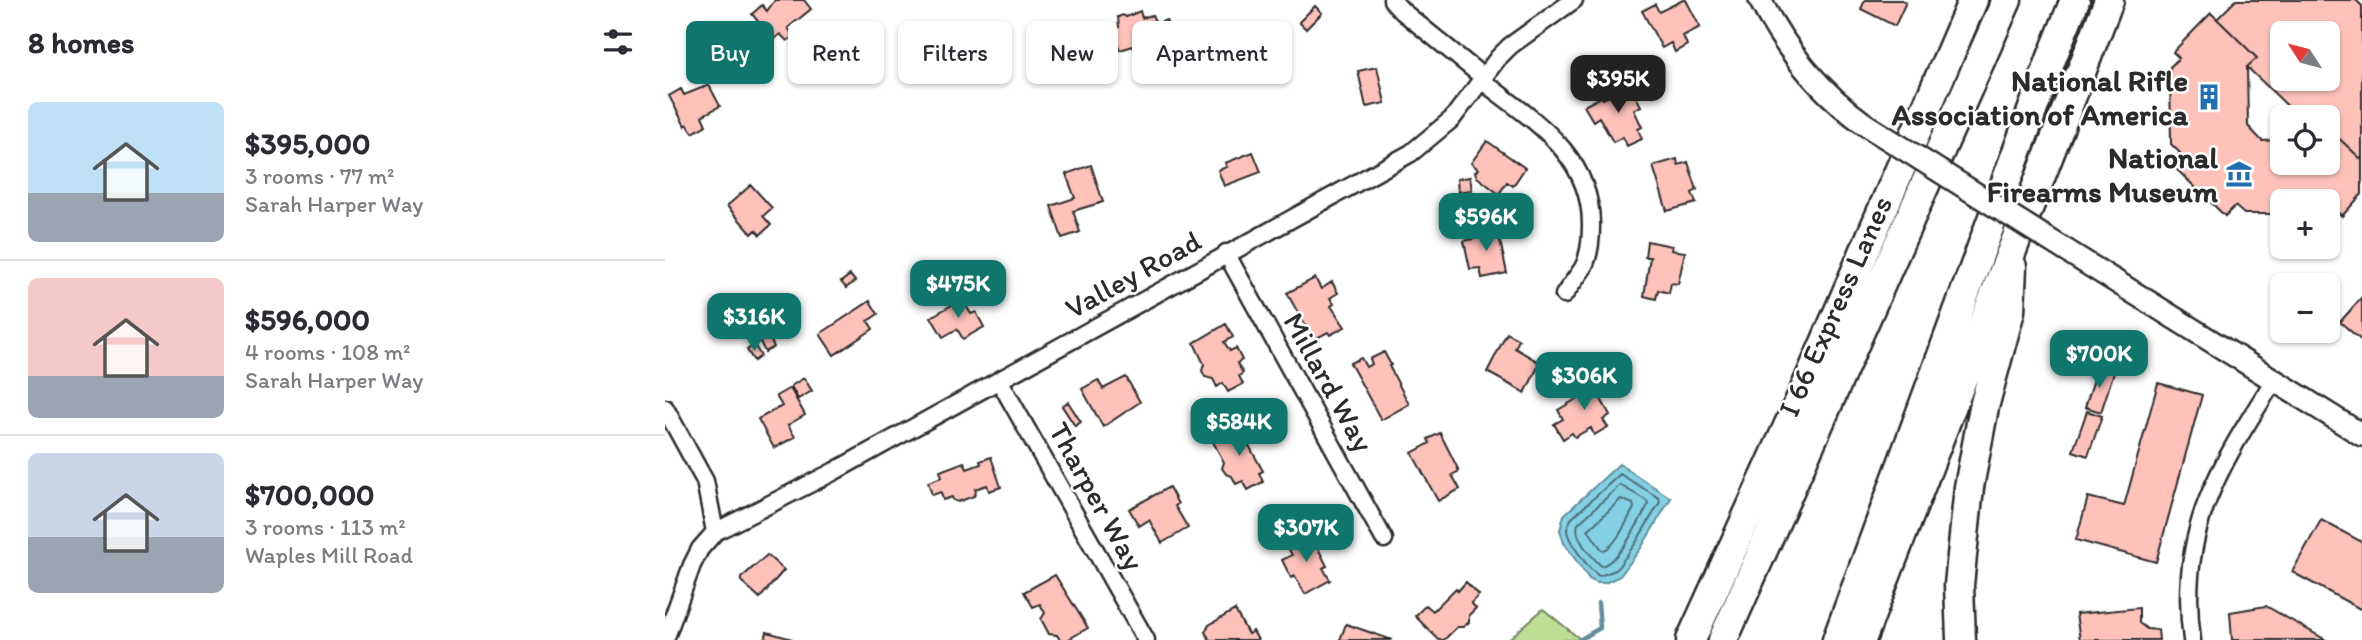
<!DOCTYPE html>
<meta charset="utf-8">
<style>
:root{--surface:#fff;--page:#f7f7f7;--text:#2b2b33;--muted:#7c7c81;--line:#e1e1e2;--accent:#0f766e}
body{margin:0;font-family:Itim,sans-serif;background:var(--page);color:var(--text);height:100vh;display:flex;flex-direction:column;font-size:26px;white-space:nowrap}
*{box-sizing:border-box;margin:0}
p{font-size:23px;color:var(--muted)}
.icon{flex:none;width:38px;height:38px;fill:none;stroke:currentColor;stroke-width:2;stroke-linecap:round;stroke-linejoin:round}
.map{position:relative;flex:1;overflow:hidden}
.details{display:flex;flex-direction:column;background:var(--surface);width:665px}
.details>*{flex:none}
.banner{position:absolute;left:21px;top:21px;width:665px;height:63px;display:flex;gap:14px}
.needle{width:46px;rotate:306deg}
.buttons{position:absolute;left:1605px;top:21px;display:grid;gap:14px}
.buttons a{display:grid;place-items:center;width:70px;height:70px;border-radius:10px;background:var(--surface);box-shadow:0 2px 5px #0004;font-size:35px}
.price{position:absolute;translate:-50% -60px;padding:0 16px;border-radius:14px;background:var(--accent);color:#fff;font-size:23px;line-height:46px;filter:drop-shadow(0 2px 4px #0008)}
.price::after{content:'';position:absolute;left:50%;top:42px;width:21px;height:16px;margin-left:-10px;background:inherit;clip-path:polygon(0 0,100% 0,50% 100%)}
.price.active{background:#222;color:#fff}
ul{padding:0;list-style:none}
li{display:flex;align-items:center;gap:21px;height:175px;padding:0 28px}
li+li{border-top:2px solid var(--line)}
li span{display:grid;place-items:center;flex:none;width:196px;height:140px;border-radius:10px;color:#555}
li>.icon{margin-inline-start:auto}
span .icon{width:84px;height:84px;fill:#fffc;stroke-width:1}
li b{font-size:30px}
h2{display:flex;justify-content:space-between;align-items:center;height:84px;padding:0 28px;font-size:30px}
.tag{padding:0 24px;border-radius:10px;background:var(--surface);box-shadow:0 2px 5px #0004;font-size:24px;line-height:63px}
.tag.active{background:var(--accent);color:#fff}
main{display:flex;flex:1;min-height:0}
.map>svg:first-child{display:block}
.green{fill:#bede96;stroke:#748460;stroke-width:2}
.water{fill:#84d0e4;stroke:#608e9a;stroke-width:2}
.lines{fill:none;stroke-linecap:round;stroke-linejoin:round}
.shore{stroke:#4f6d75;stroke-width:2}
.stream{stroke:#608e9a;stroke-width:4.5}
.building{fill:#fec2bb;stroke:#2b2b2b;stroke-width:2;fill-rule:evenodd}
.minor-casing{stroke:#2b2b2b;stroke-width:21}
.secondary-casing{stroke:#2b2b2b;stroke-width:26}
.motorway-casing{stroke:#2b2b2b;stroke-width:33}
.minor{stroke:#fff;stroke-width:16}
.secondary{stroke:#fff;stroke-width:21}
.motorway{stroke:#fff;stroke-width:28}
.secondary-bridge-casing{stroke:#2b2b2b;stroke-width:26;stroke-linecap:butt}
.secondary-bridge{stroke:#fff;stroke-width:21}
.labels{text-anchor:middle;dominant-baseline:central;stroke-width:5;stroke-linejoin:round;paint-order:stroke}
.poi-label{font-size:30px;font-weight:bold;fill:#2b2b2b;stroke:#fff;text-anchor:end}
.street-label{font-size:30px;fill:#2b2b2b;stroke:#fff}
</style>
<main>
<section class="details">
<h2>8 homes<svg class="icon" aria-label="filters" viewBox="0 0 24 24"><path d="M4 7h16M4 17h16"/><circle cx="9" cy="7" r="2"/><circle cx="15" cy="17" r="2"/></svg></h2>
<ul>
<li><span style="background:linear-gradient(#bfe0f5 65%,#9aa5b1 0)"><svg class="icon" aria-label="home" viewBox="0 0 24 24"><path d="M3 11l9-7 9 7M6 9v11h12V9"/></svg></span><div><b>$395,000</b><p>3 rooms · 77 m²</p><p>Sarah Harper Way</p></div></li>
<li><span style="background:linear-gradient(#f6c9c9 70%,#9aa5b1 0)"><svg class="icon" aria-label="home" viewBox="0 0 24 24"><path d="M3 11l9-7 9 7M6 9v11h12V9"/></svg></span><div><b>$596,000</b><p>4 rooms · 108 m²</p><p>Sarah Harper Way</p></div></li>
<li><span style="background:linear-gradient(#c9d6e8 60%,#9aa5b1 0)"><svg class="icon" aria-label="home" viewBox="0 0 24 24"><path d="M3 11l9-7 9 7M6 9v11h12V9"/></svg></span><div><b>$700,000</b><p>3 rooms · 113 m²</p><p>Waples Mill Road</p></div></li>
</ul>
</section>
<div class="map">
<svg width="1697" height="640" viewBox="0 0 1697 640">
<rect width="100%" height="100%" fill="#fff"/>
<filter id="ink" filterUnits="userSpaceOnUse"><feTurbulence type="fractalNoise" baseFrequency=".0143" numOctaves="2"/><feDisplacementMap in="SourceGraphic" scale="14" xChannelSelector="R" yChannelSelector="G"/><feConvolveMatrix kernelMatrix="1 2 1 2 8 2 1 2 1" color-interpolation-filters="sRGB"/></filter>
<g filter="url(#ink)">
<!-- green -->
<path class="green" d="M878,609l37,30 -1,1h-71z"/>
<!-- water -->
<path class="water" d="M954,464l52,34 -30,50 -21,28 -15,7h-8l-8,-4 -25,-36 -4,-13 4,-15z"/>
<g class="lines">
<!-- shore -->
<path class="shore" d="M955,474l39,24 1,4 -25,42 -19,26 -17,6c-9,-5 -32,-36 -32,-46 0,-2 3,-9 4,-11z
M955,485l27,16 1,4c-9,17 -28,56 -47,61 -9,-10 -28,-28 -23,-42z
M956,499l12,5 1,4c-8,14 -17,37 -31,43l-15,-21z"/>
<!-- stream -->
<path class="stream" d="M914,640l21,-12 -2,-25"/>
</g>
<!-- building -->
<path class="building" d="M110,0h29l7,9 -23,19 6,8 -7,5 -7,-7 -7,6 -21,-26 10,-9 5,6z
M1018,0h3l14,27 -17,9 4,9 -12,7 -4,-9 -9,5 -20,-37 13,-7 4,8z
M1200,0h37l4,2 -11,24 -34,-17z
M1571,0h120l6,6v154l-33,-31 -2,2v-14h-28l-52,-50 10,-9 -40,-39zM1617,33h45v46h-45z
M650,6l7,7 -16,16 -7,-7z
M475,11l2,7 10,-3 4,9 10,-4 4,12 -36,16 -1,-2 -13,4 -8,-20 7,-3 -1,-10 5,-2 3,2z
M1546,13l46,45 -10,9 1,59 14,15 20,-1v23h45l2,-34 33,31v34l-20,22 -11,-10 -4,3v-8h-45v13h-38l-9,-8 -10,10 -55,-53 10,-10 -9,-9 -1,-77 9,-9 -6,-6z
M712,67l8,36 -19,4 -8,-36z
M44,85l11,21 -18,10 4,9 -13,8 -6,-9 -2,2 -16,-30 12,-7 3,6z
M965,85l11,21 -7,4 8,17 -4,2 4,10 -15,7 -4,-9 -10,5 -14,-25 -6,4 -9,-15 17,-9 2,2z
M822,141l38,27 -12,18 -6,-4 -8,12 -22,-17 -2,-5 3,-3 -7,-6z
M588,152l8,20 -37,14 -6,-16 9,-3 -2,-4z
M1012,159l1,6 10,-3 9,28 -5,3 4,10 -29,8 -14,-45z
M426,165l12,37 -30,9 7,21 -18,6 -11,-32 24,-8 -9,-24z
M805,177l2,13 -14,2 -1,-13z
M86,185l21,23 -9,8 8,9 -11,10 -4,-5 -4,4 -25,-28z
M832,227l10,46 -25,5 -2,-10 -10,1 -6,-28 13,-3 -1,-7z
M982,241l25,5 -1,4 14,2 -7,32 -7,-1 -2,10 -11,-3 -2,9 -12,-3 6,-39h-5z
M185,275l5,6 -9,7 -5,-6z
M650,278l6,11 11,-7 6,11 -8,5 4,6 -3,2 14,21 -15,8 -2,-3 -15,8 -26,-47z
M1697,297v44l-22,-19z
M297,299l9,15 5,-2 8,15 -21,12 -6,-10 -14,8 -12,-20z
M205,301l8,13 -10,7 5,8 -39,26 -14,-21z
M561,324l7,13 -9,5 6,9 6,-3 6,12 -5,3 6,10 -4,3 4,8 -15,8 -5,-9 -6,4 -4,-8 -8,-2 -3,-6 2,-7 -10,-21z
M842,333l12,7 -4,8 25,15 -15,30 -38,-21z
M103,335l6,12 -9,5 -6,-12z
M89,345l7,11 -7,5 -7,-11z
M719,352l7,13 -2,1 20,38 -28,16 -31,-57 11,-5 5,9 6,-3 -2,-5z
M1433,367l16,5 -13,40 -16,-5z
M461,377l14,25 -37,25 -21,-38 16,-9 5,9z
M139,378l8,13 -14,8 -7,-13z
M926,378l13,19 -3,2 9,16 -7,5 5,7 -14,8 -3,-7 -16,9 -3,-4 -9,6 -9,-15 9,-5 -5,-9 25,-15 -6,-9z
M1493,383l44,12 -46,167 -80,-22 12,-43 36,9z
M125,388l15,27 -17,10 7,12 -21,11 -16,-29 24,-13 -6,-10z
M403,402l13,20 -6,4 -13,-20z
M1422,411l15,5 -14,40 -15,-5z
M580,424l7,12 -6,4 17,31 -4,2 4,9 -15,8 -5,-9 -7,3 -4,-8 -6,-2 -4,-6 2,-6 -11,-20z
M775,433l19,38 -7,4 8,14 -22,12 -26,-48 18,-10 -2,-4z
M326,457l10,30 -12,4 -2,-6 -12,4 1,3 -2,4 -16,6 -5,-2 -1,-3 -9,3 -2,-8 -9,3 -4,-13 14,-5 -2,-6 24,-9 3,7 14,-5 -1,-3z
M504,487l9,17 -3,2 13,22 -26,15 -13,-23 -10,6 -10,-17z
M1656,520l41,22v68l-70,-38z
M633,534l2,3 4,-2 5,10 6,-3 12,24 -4,2 7,12 -25,14 -10,-18 -4,2 -9,-18 10,-5 -6,-11 3,-1 -1,-3z
M102,555l17,15 -24,28 -19,-17v-3z
M390,575l33,53 -21,12h-7l-3,-5 -8,-1 -8,-15 4,-6 -5,-9 -7,3 -9,-15z
M801,582l13,13 -8,8 5,5 -7,7v7l-6,5h-6l-13,13h-5l-24,-24 11,-11 7,6 23,-23 2,3z
M1601,606l60,34h-94l-2,-28z
M1474,608v15l8,6 11,1 1,10h-79l-4,-26z
M570,610l13,24 5,-3 5,9h-48l-5,-8 4,-7z
M681,624l46,16h-52z
M102,632l25,7v1h-27z"/>
<g class="lines">
<!-- minor casing -->
<g class="minor-casing">
<path id="minor" d="M727,0l10,11 81,66
M816,80c50,39 111,74 110,146 0,14 -1,29 -8,42 -6,9 -13,18 -19,27
M561,253l158,286
M334,380l147,260
M0,408l40,73 10,51
M0,640l27,-75 8,-16 15,-17 118,-60 578,-319 41,-34 46,-61 12,-12 64,-46
M1527,640c-15,-109 27,-173 83,-261"/>
</g>
<!-- secondary casing -->
<g class="secondary-casing">
<path id="secondary" d="M1095,0c25,49 61,93 106,125
M1402,251l295,184"/>
</g>
<!-- motorway casing -->
<g class="motorway-casing">
<path id="motorway" d="M1026,640l115,-253 167,-387
M1058,640l284,-640
M1172,640l215,-583 23,-57
M1196,640l248,-640
M1296,640l-2,-55 10,-98 15,-80 26,-96 2,-44"/>
</g>
<!-- minor -->
<use href="#minor" class="minor"/>
<!-- secondary -->
<use href="#secondary" class="secondary"/>
<!-- motorway -->
<use href="#motorway" class="motorway"/>
<!-- secondary-bridge casing -->
<g class="secondary-bridge-casing">
<path id="secondary-bridge" d="M1201,125l201,126"/>
</g>
<!-- secondary-bridge -->
<use href="#secondary-bridge" class="secondary-bridge"/>
</g>
</g>
<!-- icons -->
<defs>
<g id="building-bare" transform="scale(2.1)"><path d="M-4-6H4V6H1V3H-1V6H-4ZM-2.5-4.3h1.7v1.8h-1.7ZM.8-4.3h1.7v1.8H.8ZM-2.5-1h1.7V.8h-1.7ZM.8-1h1.7V.8H.8Z" fill="#1f6fb2" stroke="#fff" stroke-width="2.5" paint-order="stroke"/></g>
<g id="museum-bare" transform="scale(2.1)"><path d="M0-6L6-3V-2H-6V-3ZM-5-1h2V3h-2ZM-1-1h2V3h-2ZM3-1h2V3H3ZM-6 4H6V6H-6Z" fill="#1f6fb2" stroke="#fff" stroke-width="2.5" paint-order="stroke"/></g>
</defs>
<g fill-rule="evenodd">
<use href="#building-bare" x="1544" y="97"/>
<use href="#museum-bare" x="1574" y="174"/>
</g>
<g class="labels">
<!-- poi labels -->
<g class="poi-label">
<text x="1523" y="80">National Rifle<tspan x="1523" dy="34">Association of America</tspan></text>
<text x="1553" y="157">National<tspan x="1553" dy="34">Firearms Museum</tspan></text>
</g>
<!-- street labels -->
<g class="street-label">
<text transform="translate(468 274) rotate(-29)">Valley Road</text>
<text transform="translate(1170 306) rotate(-66)">I 66 Express Lanes</text>
<text transform="translate(664 382) rotate(61)">Millard Way</text>
<text transform="translate(432 496) rotate(61)">Tharper Way</text>
</g>
</g>
</svg>
<div class="buttons">
<a><svg class="needle" viewBox="-14 -14 28 28"><path d="M0-13l5 13h-10z" fill="#e53935"/><path d="M0 13l5-13h-10z" fill="#7c7c81"/></svg></a>
<a><svg class="icon" aria-label="locate" viewBox="0 0 24 24"><circle cx="12" cy="12" r="6"/><path d="M12 2v4M12 18v4M2 12h4M18 12h4"/></svg></a>
<a>+</a>
<a>−</a>
</div>
<b class="price active" style="left:953px;top:115px">$395K</b>
<b class="price" style="left:821px;top:253px">$596K</b>
<b class="price" style="left:293px;top:320px">$475K</b>
<b class="price" style="left:89px;top:353px">$316K</b>
<b class="price" style="left:1434px;top:390px">$700K</b>
<b class="price" style="left:919px;top:412px">$306K</b>
<b class="price" style="left:574px;top:458px">$584K</b>
<b class="price" style="left:641px;top:564px">$307K</b>
<div class="banner">
<a class="tag active">Buy</a>
<a class="tag">Rent</a>
<a class="tag">Filters</a>
<a class="tag">New</a>
<a class="tag">Apartment</a>
</div>
</div>
</main>
